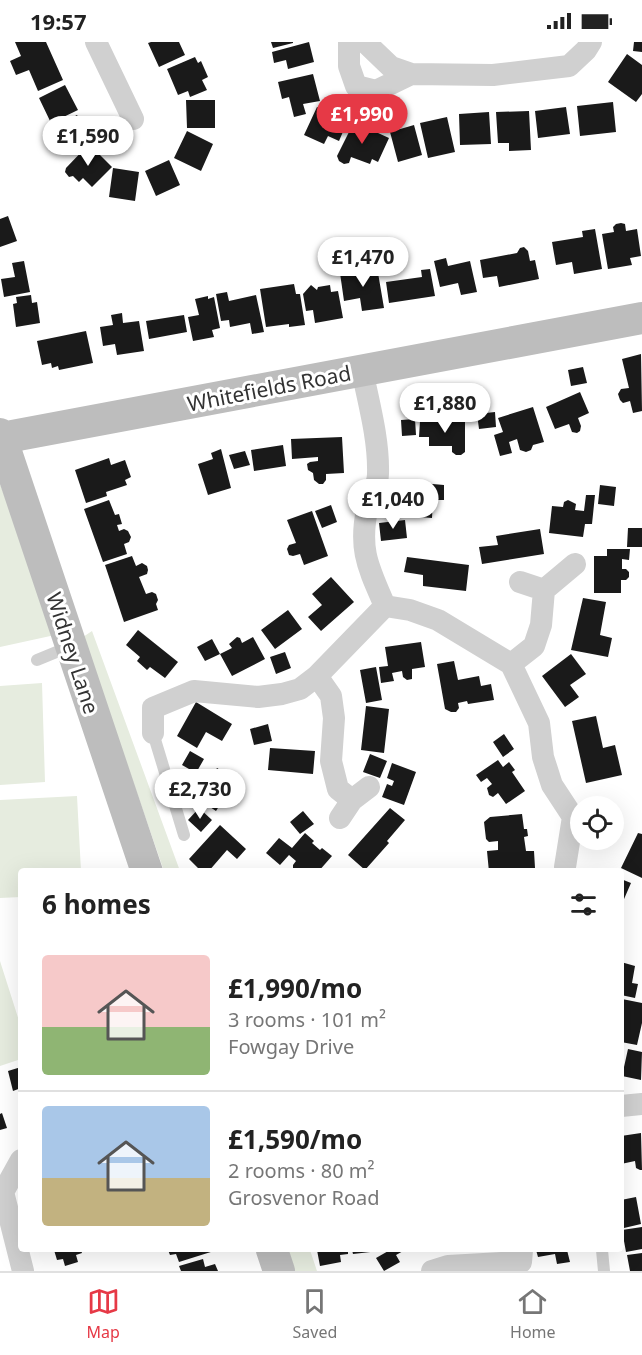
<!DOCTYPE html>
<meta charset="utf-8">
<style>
:root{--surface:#fff;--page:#f6f6f6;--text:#222;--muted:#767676;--line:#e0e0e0;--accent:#e63946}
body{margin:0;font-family:"Noto Sans",sans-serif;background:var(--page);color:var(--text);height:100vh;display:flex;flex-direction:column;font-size:22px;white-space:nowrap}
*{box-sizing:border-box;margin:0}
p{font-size:20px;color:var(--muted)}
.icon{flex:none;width:33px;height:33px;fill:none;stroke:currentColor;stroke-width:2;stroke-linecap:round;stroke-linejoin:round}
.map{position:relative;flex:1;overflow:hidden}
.details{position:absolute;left:18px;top:826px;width:606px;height:384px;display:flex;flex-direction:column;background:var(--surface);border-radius:6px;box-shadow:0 6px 24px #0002}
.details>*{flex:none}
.fabs{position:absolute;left:570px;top:754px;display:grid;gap:12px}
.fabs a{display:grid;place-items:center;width:54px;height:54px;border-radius:50%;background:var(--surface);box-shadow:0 6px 24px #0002;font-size:30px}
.price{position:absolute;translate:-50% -51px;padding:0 14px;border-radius:21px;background:#fff;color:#222;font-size:20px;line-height:39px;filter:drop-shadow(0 2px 3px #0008)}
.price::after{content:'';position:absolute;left:50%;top:36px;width:18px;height:14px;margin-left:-9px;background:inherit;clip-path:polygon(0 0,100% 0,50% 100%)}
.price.selected{background:var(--accent);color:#fff}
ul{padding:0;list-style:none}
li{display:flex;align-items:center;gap:18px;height:150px;padding:0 24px}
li+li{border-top:2px solid var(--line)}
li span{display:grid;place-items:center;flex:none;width:168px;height:120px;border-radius:6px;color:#555}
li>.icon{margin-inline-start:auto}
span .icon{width:72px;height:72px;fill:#fffc;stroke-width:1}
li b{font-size:26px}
h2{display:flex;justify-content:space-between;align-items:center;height:72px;padding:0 24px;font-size:26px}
.status{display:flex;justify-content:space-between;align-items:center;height:42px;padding:0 30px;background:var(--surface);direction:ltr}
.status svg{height:16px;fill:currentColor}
.tab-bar{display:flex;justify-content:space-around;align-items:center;height:84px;border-top:2px solid var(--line);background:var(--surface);font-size:16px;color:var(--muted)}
.tab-bar a{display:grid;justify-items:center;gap:3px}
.tab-bar .selected{color:var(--accent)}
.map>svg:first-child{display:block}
.green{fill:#e6ecdf}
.building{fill:#1a1a1a}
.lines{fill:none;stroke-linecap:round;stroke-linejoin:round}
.lane{stroke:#d0d0d0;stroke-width:12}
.street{stroke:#d0d0d0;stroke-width:22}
.secondary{stroke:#bdbdbd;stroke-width:32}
.labels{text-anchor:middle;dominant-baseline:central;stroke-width:6;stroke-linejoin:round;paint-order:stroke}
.street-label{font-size:21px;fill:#333;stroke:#fff}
</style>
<div class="status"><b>19:57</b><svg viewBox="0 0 49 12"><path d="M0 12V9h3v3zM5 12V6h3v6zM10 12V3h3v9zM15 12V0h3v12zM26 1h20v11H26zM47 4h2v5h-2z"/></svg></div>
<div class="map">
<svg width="642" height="1229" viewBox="0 0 642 1229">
<rect width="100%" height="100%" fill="#fff"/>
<!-- green -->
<path class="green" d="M0,442l55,151 -55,12z
M92,589l88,240h-16l-81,-234z
M42,641l3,99 -45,3v-99z
M77,754l4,75 -60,1v25l-21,1v-98z
M0,919l21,66v32l-21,7z
M285,1208h25l7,21h-25z"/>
<!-- building -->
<path class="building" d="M15,0h31l17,38 -25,11 -9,-21 -13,5 -6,-14 11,-5z
M151,0h28l6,13 -26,12 -11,-24z
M271,0h22v1l-20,5z
M309,0l5,20 -26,7 -2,-9 -12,3 -2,-11z
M634,0h8v10l-9,-1z
M627,12l15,11v29l-6,8 -28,-20z
M195,15l3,6 3,-2 7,16 -6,3 5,10 -17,7 -2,-6 -10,4 -11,-26z
M313,32l7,27 -17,3 3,10 -12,3 -5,-20 -7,2 -4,-17z
M65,43l13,25 -27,13 -12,-25z
M186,58h29v28h-28z
M613,60l3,30 -36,4 -3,-30z
M317,65l31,13 -9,21 -11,-5 -4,8 -20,-9z
M566,65l4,27 -32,4 -3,-27z
M529,69l2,39 -22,1v-8h-11l-2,-31z
M489,70l2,32 -31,1 -1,-31z
M77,73l12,22 -24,14 -12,-23z
M447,75l8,35 -27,6 -8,-35z
M354,80l35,16 -11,24 -6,-3 -2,5 -19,-7 -2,6 -5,1 -5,-3 -2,-5z
M414,83l8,30 -24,7 -8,-30z
M187,89l26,13 -12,27 -27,-13z
M89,102l23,23 -20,20 -9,-9 -4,4 -6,-6 -4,1 -4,-5 1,-4z
M169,118l11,25 -24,11 -11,-25z
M113,126l26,4 -4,29 -26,-4z
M8,174l9,25 -17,6v-28z
M621,181l4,1 1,7 11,-2 4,27 -11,2 2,7 -24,4 -6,-35 12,-2 -1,-5 3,-3z
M595,187l7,40 -28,5 -2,-12 -16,3 -4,-23 31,-5 -1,-6z
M524,205l4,4 2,10 5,-1 4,19 -40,8 -2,-11 -14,2 -3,-18 37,-7 3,-5z
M446,216l2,8 22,-5 7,31 -16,3 -3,-12 -18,4 -6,-26z
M24,219l6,31 -26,5 -3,-18 14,-2 -3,-14z
M377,225l7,41 -22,3 -2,-13 -16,3 -4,-28z
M430,227l5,27 -46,7 -3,-21 36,-5 -1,-7z
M294,242l2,10h4l5,31 -16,2v-3l-23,3 -6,-38z
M311,243l6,5 1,-3 12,-2 1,7 7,-1 5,27 -28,5 -2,-13 -7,1 -3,-17z
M227,250l2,9 27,-6 8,37 -12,2 -2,-11 -20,4 -1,-7 -8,1 -5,-27z
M31,253l1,8 5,-1 3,21 -24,4 -3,-23 4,-1 -1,-6z
M208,254v3l6,-2 6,31 -8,2 2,7 -21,4 -5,-24 11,-2 -4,-16z
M122,271l1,10 16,-2 5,30 -27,4 -2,-11 -12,2 -3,-19 13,-2 -2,-10z
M184,273l3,17 -38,7 -3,-18z
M86,289l7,32 -34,7 -1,-4 -6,2 -1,-5 -9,2 -5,-24z
M641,312l1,57 -9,2 -3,-12 -7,2 -3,-3 -2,-6 3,-5 8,-1 -7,-29z
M583,325l4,16 -16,3 -3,-16z
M580,350l9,21 -11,5 3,8 -1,5 -3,2 -5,-1 -3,-8 -14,5 -9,-22z
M533,365l11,35 -11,3 -2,5 -5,2 -6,-2 -3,-11 -8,3 3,11 -12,3 -6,-21 9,-3 -5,-14z
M495,370l1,15 -17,2 -2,-15z
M415,377l1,16 -14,1 -1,-16z
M420,379h45v31l-4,3h-5l-4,-3v-6h-23v-9h-10z
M342,395l2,36 -18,1v6l-3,4h-4l-5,-4 -1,-7 -5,-3 -1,-6 3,-2 8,-1v-4l-26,2 -1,-20z
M283,403l3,21 -32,5 -3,-21z
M221,407l10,39 -23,7 -10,-31 15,-5 -2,-6z
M245,409l5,14 -16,4 -5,-14z
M109,416l2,7 14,-5 6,17 -6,3 2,5 -21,7 1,4 -21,7 -11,-33z
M410,440l34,3v15h-11l-1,18 -24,-2z
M600,443l16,2 -2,19 -16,-2z
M586,453h9l-3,29h-7l-2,13 -34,-4 3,-27 11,1 1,-5 4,-2 8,4 -1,6 9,1z
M109,458l6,15 4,-1 3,10 -5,1 2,6 5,-2 4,2 3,6 -2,5 -5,2 3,10 -24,8 -19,-53z
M331,463l6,17 -15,6 -7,-17z
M312,469l16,45 -24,9 -4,-11 -7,2 -4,-1 -2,-6 2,-4 7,-2 -9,-23z
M405,478l2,18 -26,3 -2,-18z
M628,486h14v19h-15z
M540,487l4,25 -62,10 -3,-17 19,-2 -2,-9z
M607,507h23l-1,11 -7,-1v10h4l3,3v5l-3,3h-5v13h-27v-37h13z
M132,514l4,10 6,-3 5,3 1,4 -1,4 -8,3 7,17 6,-2 4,2 2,6 -2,4 2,6 -34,12 -19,-57z
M407,515l62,8 -3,26 -43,-5v-11l-19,-3z
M331,535l23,25 -33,29 -13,-14 14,-12 -10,-11z
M583,556l23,4 -6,33 12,3 -4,19 -37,-7z
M288,568l14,19 -27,20 -14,-19z
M138,588l40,32 -13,16 -15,-11 -3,3 -10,-9 3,-4 -14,-12z
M237,595l3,1 2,5 11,-6 12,22 -33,17 -12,-22 -15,7 -8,-14 15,-8 8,15 12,-6 -3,-4z
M421,600l4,25 -13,2v10l-5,1 -4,-3 -1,-6 -10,2 2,8 -13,2 -2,-16 9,-1 -3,-19z
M285,610l6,16 -15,6 -6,-17z
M571,612l15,20 -16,11 9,12 -14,10 -23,-31z
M454,619l4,19 21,-4 2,10 10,-2 3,16 -26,4 -1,-3 -9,2 1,5 -3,4h-5l-6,-3 -8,-45z
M376,625l6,33 -16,3 -6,-33z
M196,660l36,22 -10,17 -16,-9 -9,16 -20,-12z
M366,664l23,3 -5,44 -23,-3z
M596,674l7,32 12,-3 7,30 -36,8 -14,-62z
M268,682l4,17 -18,4 -4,-16z
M504,692l10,15 -11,8 -10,-15z
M270,706l45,3 -2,23 -45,-4z
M190,709l14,8 -8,14 -14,-8z
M370,712l17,7 -7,17 -17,-6z
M498,718l5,7 6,-5 6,8 -3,2 13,19 -19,13 -8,-11 -5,4 -4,-2 -2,-7 5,-4 -5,-6 -6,4 -5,-7z
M392,721l24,9 -12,33 -22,-8 5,-13 5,2 2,-5 -7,-3z
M217,726l18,11 -4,7 11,8 -6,10 -11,-7 -9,14 -21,-14 10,-16 3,2z
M199,766l13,12 -11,12 -13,-12z
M390,766l15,12 -18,21 2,2 -24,27 -17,-15z
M303,769l11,13 -14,10 -10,-12z
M522,772l2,15h3l1,7 -4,1 2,14h8l1,17 -46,4 -2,-21 11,-1v-9l-9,1 -3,-3 -2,-17 6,-5z
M220,783l26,24 -9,10 -10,-9 -19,22h-6l-13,-13z
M305,791l9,8 -2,2 8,7 2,-2 10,8 -14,16h-8l-5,-4 -3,4h-6l-3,-3v-4l3,-4 -7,-6 -9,10 -14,-12 13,-15 13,10z
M638,791l4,1v44l-21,-10z
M621,837l10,4 -10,23z
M621,920l14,4 -3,17 6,1 -3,14 -14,-3z
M622,957l20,4v20l-5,22 -16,-3z
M628,1007l14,3 -1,28 -19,-4z
M21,1025v21l-8,3 -5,-20z
M2,1071l5,15 -7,2v-16z
M641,1091l1,37h-2l-4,-2 -1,-7 -14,3v-28z
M636,1155l5,27 -17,4 -3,-16v-12z
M642,1185v22l-16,3 -4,-22z
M54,1208h27l1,3 -6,2 2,7 -13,4 -2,-7 -6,1z
M168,1208h45l1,1 -35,11 -3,-8 -6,1z
M317,1208h31v4l-8,1 1,7 -21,4z
M352,1208h27v1l-26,3z
M390,1208h15l-9,5 4,7 -16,9 -8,-13z
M536,1208h31l3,12 -13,2 -2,-10 -17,3z
M642,1211v18h-12l-3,-16z
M203,1217l2,8 10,-3 3,7h-37l-2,-5z"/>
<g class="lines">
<!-- lane -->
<path class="lane" d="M37,618l34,-14
M153,691l31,102
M602,1208l2,21"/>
<!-- street -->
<path class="street" d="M96,0l37,77
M349,0v24l7,20 20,5 35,-17
M365,0l26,25 20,7 82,1 76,-9 17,-16 5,-8
M362,328c7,34 17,70 16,104 0,11 -7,21 -10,31 -10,44 0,62 17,101l25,4 28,10 73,44 28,59 4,34 9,28 21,32 -8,50
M520,540l24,8
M511,622l23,-18 7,-21 3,-35 31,-26
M317,634l14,20 3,22 -3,43 7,28 14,11
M153,691v-25l41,-17 64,6 24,-3 18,-5 17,-13 68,-70
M340,776l12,-18 17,-13
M621,1064l21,-2
M21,1118l-18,32 20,79
M432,1229l16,-5 73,-4 1,-12"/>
<!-- secondary -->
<path class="secondary" d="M0,392l147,438
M2,396l640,-120
M272,1208l7,21"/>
</g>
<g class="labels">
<!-- street labels -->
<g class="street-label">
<text transform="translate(269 346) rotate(-11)">Whitefields Road</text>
<text transform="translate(73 611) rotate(72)">Widney Lane</text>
</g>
</g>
</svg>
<div class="fabs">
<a><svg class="icon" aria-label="locate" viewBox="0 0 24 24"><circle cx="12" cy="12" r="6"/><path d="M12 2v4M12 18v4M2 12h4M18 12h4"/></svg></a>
</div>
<b class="price selected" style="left:362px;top:103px">£1,990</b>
<b class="price" style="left:88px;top:125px">£1,590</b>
<b class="price" style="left:363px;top:246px">£1,470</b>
<b class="price" style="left:445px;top:392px">£1,880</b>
<b class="price" style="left:393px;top:488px">£1,040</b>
<b class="price" style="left:200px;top:778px">£2,730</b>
<section class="details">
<h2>6 homes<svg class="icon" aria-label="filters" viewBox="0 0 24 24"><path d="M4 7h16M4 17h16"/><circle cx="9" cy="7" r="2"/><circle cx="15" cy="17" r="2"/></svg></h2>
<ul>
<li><span style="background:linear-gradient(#f6c9c9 60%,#8fb573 0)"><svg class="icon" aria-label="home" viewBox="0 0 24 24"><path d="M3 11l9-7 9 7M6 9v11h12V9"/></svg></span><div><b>£1,990/mo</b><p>3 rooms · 101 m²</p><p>Fowgay Drive</p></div></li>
<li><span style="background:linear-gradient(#a9c7e8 60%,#c2b280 0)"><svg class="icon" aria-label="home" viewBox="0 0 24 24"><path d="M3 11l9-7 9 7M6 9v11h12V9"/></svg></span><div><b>£1,590/mo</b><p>2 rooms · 80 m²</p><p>Grosvenor Road</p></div></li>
</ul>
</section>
</div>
<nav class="tab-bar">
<a class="selected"><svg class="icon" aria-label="map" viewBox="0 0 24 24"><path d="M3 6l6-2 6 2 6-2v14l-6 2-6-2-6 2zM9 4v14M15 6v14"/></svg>Map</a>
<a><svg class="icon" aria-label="saved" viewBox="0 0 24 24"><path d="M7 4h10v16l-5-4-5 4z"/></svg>Saved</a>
<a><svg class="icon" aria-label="home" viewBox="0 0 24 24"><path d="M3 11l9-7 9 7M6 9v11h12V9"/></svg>Home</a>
</nav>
